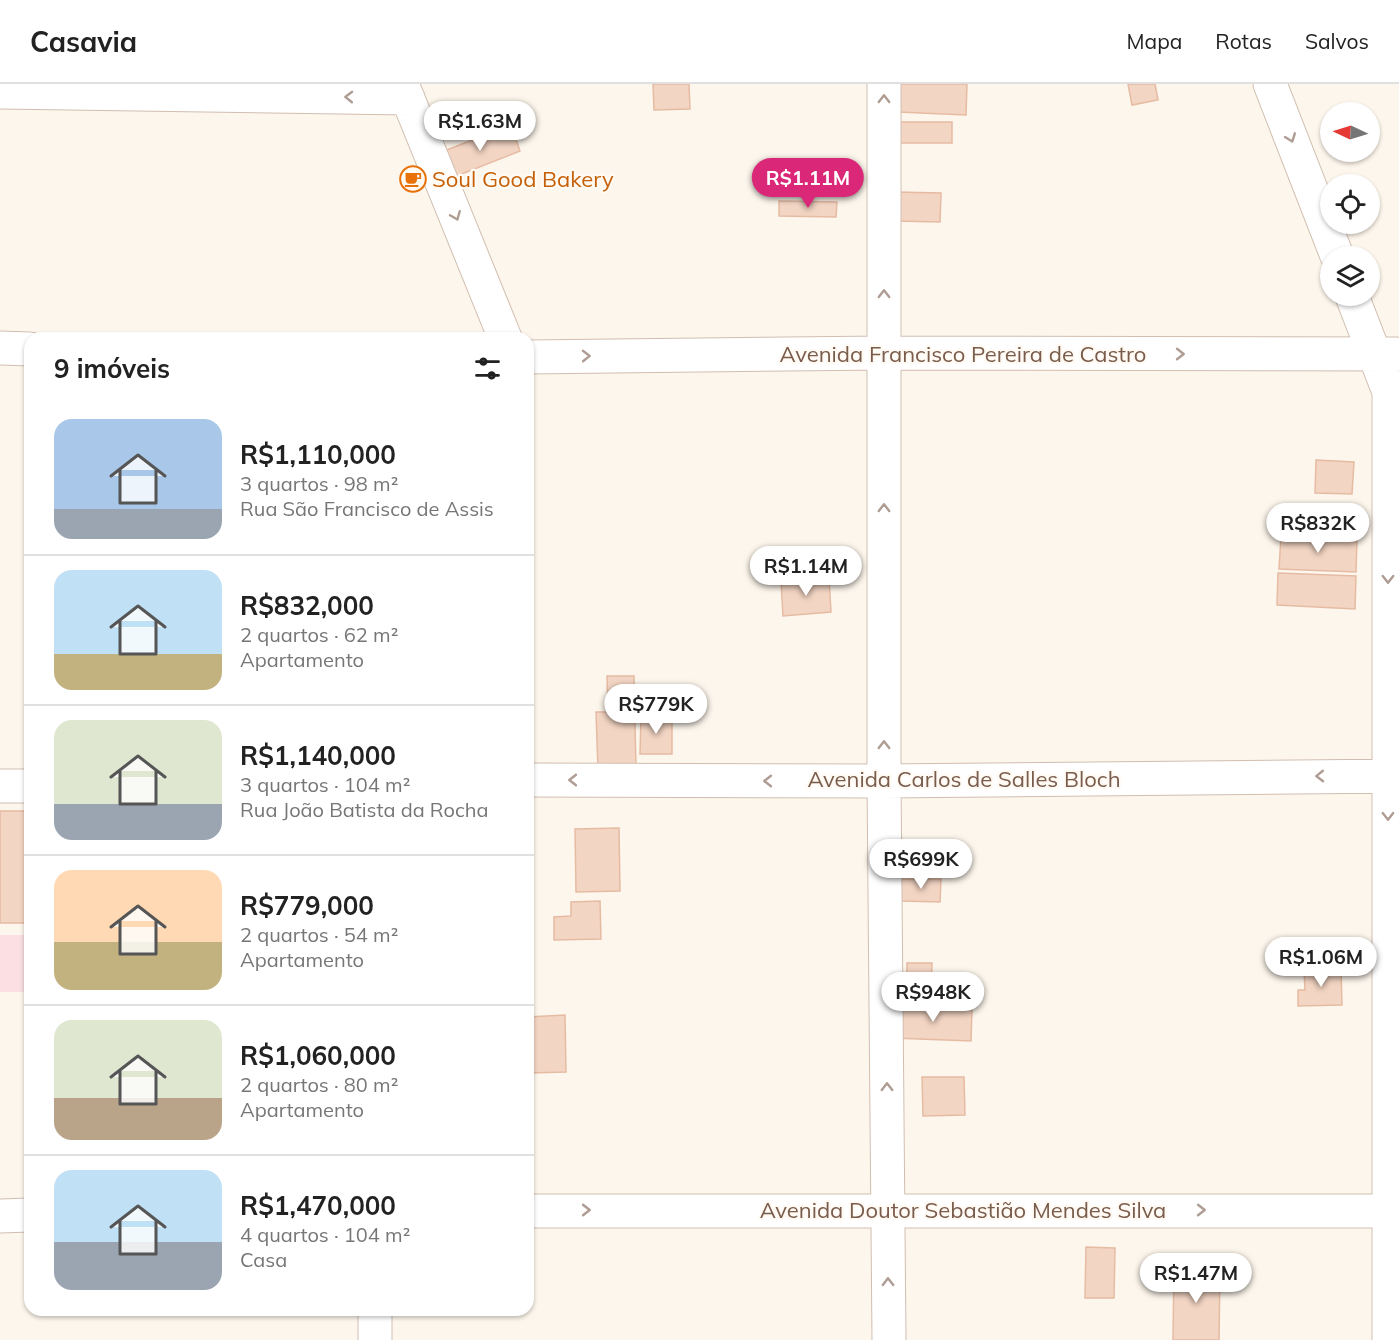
<!DOCTYPE html>
<html lang="pt">
<meta charset="utf-8">
<style>
:root{--surface:#fff;--page:#f6f6f6;--text:#222;--muted:#767676;--line:#e0e0e0;--accent:#db2777}
body{margin:0;font-family:Mulish,sans-serif;background:var(--page);color:var(--text);height:100vh;display:flex;flex-direction:column;font-size:22px;white-space:nowrap}
*{box-sizing:border-box;margin:0}
p{font-size:20px;color:var(--muted)}
.icon{flex:none;width:33px;height:33px;fill:none;stroke:currentColor;stroke-width:2;stroke-linecap:round;stroke-linejoin:round}
.map{position:relative;flex:1;overflow:hidden}
.panel{position:absolute;left:24px;top:248px;width:510px;height:984px;display:flex;flex-direction:column;background:var(--surface);border-radius:18px;box-shadow:0 2px 4px #0004}
.panel>*{flex:none}
.needle{width:39px;rotate:274deg}
.controls{position:absolute;left:1320px;top:18px;display:grid;gap:12px}
.controls a{display:grid;place-items:center;width:60px;height:60px;border-radius:50%;background:var(--surface);box-shadow:0 2px 4px #0004;font-size:30px}
.price{position:absolute;translate:-50% -51px;padding:0 14px;border-radius:21px;background:#fff;color:#222;font-size:20px;line-height:39px;filter:drop-shadow(0 2px 3px #0008)}
.price::after{content:'';position:absolute;left:50%;top:36px;width:18px;height:14px;margin-left:-9px;background:inherit;clip-path:polygon(0 0,100% 0,50% 100%)}
.price.active{background:var(--accent);color:#fff}
ul{padding:0;list-style:none}
li{display:flex;align-items:center;gap:18px;height:150px;padding:0 30px}
li+li{border-top:2px solid var(--line)}
li span{display:grid;place-items:center;flex:none;width:168px;height:120px;border-radius:18px;color:#555}
li>.icon{margin-inline-start:auto}
span .icon{width:72px;height:72px;fill:#fffc;stroke-width:1}
li b{font-size:26px}
h2{display:flex;justify-content:space-between;align-items:center;height:72px;padding:0 30px;font-size:26px}
header{display:flex;align-items:center;gap:36px;box-sizing:border-box;height:84px;padding:0 30px;background:var(--surface);border-bottom:2px solid var(--line)}
header strong{font-size:28px}
nav{display:flex;gap:33px;margin-inline-start:auto;font-size:21px}
.map>svg:first-child{display:block}
.medical{fill:#fbdfe3}
.building{fill:#f3d5c3;stroke:#e6bba3;stroke-width:1.5}
.lines{fill:none;stroke-linecap:round;stroke-linejoin:round}
.minor-casing{stroke:#d1beb0;stroke-width:35}
.minor{stroke:#fff;stroke-width:33}
.oneway{stroke:#af9d94}
.labels{text-anchor:middle;dominant-baseline:central;stroke-width:4.5;stroke-linejoin:round;paint-order:stroke}
.food-label{font-size:22px;fill:#c56008;stroke:#fffaf3;text-anchor:start}
.street-label{font-size:22px;fill:#7a5c4d;stroke:#fffaf3}
</style>
<header>
<strong>Casavia</strong>
<nav><a>Mapa</a><a>Rotas</a><a>Salvos</a></nav>
</header>
<div class="map">
<svg width="1399" height="1256" viewBox="0 0 1399 1256">
<rect width="100%" height="100%" fill="#fdf6ec"/>
<!-- medical -->
<path class="medical" d="M0,851h30v57h-30z"/>
<!-- building -->
<path class="building" d="M653,0h36l1,25 -36,1z
M899,0h68l-1,31 -68,-3z
M1128,0h27l3,16 -26,5z
M893,38h59v21h-59z
M511,41l9,26 -71,28 -10,-26z
M896,108l45,1 -1,29 -45,-1z
M779,117l58,1 -1,15 -57,-1z
M1316,376l38,2 -2,32 -37,-1z
M1281,452l76,3 -1,33 -77,-3z
M1278,489l78,3 -1,33 -78,-4z
M829,494l2,34 -48,4 -2,-35z
M607,592h27l2,94h-38l-2,-58h12z
M641,632l31,1v37h-32z
M0,727h26l-1,112h-25z
M619,744l1,63 -44,1 -1,-63z
M901,795h40l-1,23 -39,-1z
M600,817l1,38 -47,1v-23l17,-1v-14z
M907,879h25l-1,25 -24,-1z
M1341,885l1,36 -44,1v-16h7l-1,-20z
M894,922l78,2 -1,33 -78,-3z
M565,931l1,57 -37,1 -1,-56z
M922,993h42l1,38 -42,1z
M1086,1163l29,1 -1,50h-29z
M1174,1183l46,1 -1,72h-46z"/>
<g class="lines">
<!-- minor casing -->
<g class="minor-casing">
<path id="minor" d="M402,0l103,254
M884,0v697l5,559
M1270,0l67,172
M0,8l408,6
M1352,212l37,96v948
M0,264l30,1
M528,273l356,-4 512,1
M528,696l356,1 515,-5
M0,702h30
M528,1127h871
M0,1132l30,-1
M375,1226v30"/>
</g>
<!-- minor -->
<use href="#minor" class="minor"/>
</g>
<!-- one-way arrows -->
<defs><path id="oneway-chevron" d="M-2-3.5L2.5 0L-2 3.5" fill="none" stroke-width="1.6" stroke-linecap="round" stroke-linejoin="round" transform="scale(1.5)"/></defs>
<g class="oneway">
<use href="#oneway-chevron" transform="translate(349 13) rotate(-179)"/>
<use href="#oneway-chevron" transform="translate(884 15) rotate(-90)"/>
<use href="#oneway-chevron" transform="translate(1291 54) rotate(69)"/>
<use href="#oneway-chevron" transform="translate(456 132) rotate(68)"/>
<use href="#oneway-chevron" transform="translate(884 210) rotate(-90)"/>
<use href="#oneway-chevron" transform="translate(1180 270)"/>
<use href="#oneway-chevron" transform="translate(586 272) rotate(-1)"/>
<use href="#oneway-chevron" transform="translate(884 424) rotate(-90)"/>
<use href="#oneway-chevron" transform="translate(1388 495) rotate(90)"/>
<use href="#oneway-chevron" transform="translate(884 661) rotate(-90)"/>
<use href="#oneway-chevron" transform="translate(1320 692) rotate(179)"/>
<use href="#oneway-chevron" transform="translate(573 696) rotate(-180)"/>
<use href="#oneway-chevron" transform="translate(768 697) rotate(-180)"/>
<use href="#oneway-chevron" transform="translate(1388 732) rotate(89)"/>
<use href="#oneway-chevron" transform="translate(887 1003) rotate(-90)"/>
<use href="#oneway-chevron" transform="translate(586 1126)"/>
<use href="#oneway-chevron" transform="translate(1201 1126)"/>
<use href="#oneway-chevron" transform="translate(888 1198) rotate(-91)"/>
</g>
<!-- icons -->
<defs>
<g id="cafe-ring" transform="scale(1.35)"><circle r="9.5" fill="#fffaf3" stroke="#e8710a" stroke-width="1.5"/><path d="M-5.5-4.5H6V0H3Q3 3.5 0 3.5H-2.5Q-5.5 3.5-5.5 0ZM3-3.2v2h1.7v-2ZM-6 4.5H4V6H-6Z" fill="#e8710a"/></g>
</defs>
<g fill-rule="evenodd">
<use href="#cafe-ring" x="413" y="95"/>
</g>
<g class="labels">
<!-- food labels -->
<g class="food-label">
<text x="432" y="95">Soul Good Bakery</text>
</g>
<!-- street labels -->
<g class="street-label">
<text x="963" y="270">Avenida Francisco Pereira de Castro</text>
<text x="964" y="695">Avenida Carlos de Salles Bloch</text>
<text x="963" y="1126">Avenida Doutor Sebastião Mendes Silva</text>
</g>
</g>
</svg>
<div class="controls">
<a><svg class="needle" viewBox="-14 -14 28 28"><path d="M0-13l5 13h-10z" fill="#e53935"/><path d="M0 13l5-13h-10z" fill="#767676"/></svg></a>
<a><svg class="icon" aria-label="locate" viewBox="0 0 24 24"><circle cx="12" cy="12" r="6"/><path d="M12 2v4M12 18v4M2 12h4M18 12h4"/></svg></a>
<a><svg class="icon" aria-label="layers" viewBox="0 0 24 24"><path d="M12 4l9 5-9 5-9-5zM3 14l9 5 9-5"/></svg></a>
</div>
<b class="price" style="left:480px;top:68px">R$1.63M</b>
<b class="price active" style="left:808px;top:125px">R$1.11M</b>
<b class="price" style="left:1318px;top:470px">R$832K</b>
<b class="price" style="left:806px;top:513px">R$1.14M</b>
<b class="price" style="left:656px;top:651px">R$779K</b>
<b class="price" style="left:921px;top:806px">R$699K</b>
<b class="price" style="left:1321px;top:904px">R$1.06M</b>
<b class="price" style="left:933px;top:939px">R$948K</b>
<b class="price" style="left:1196px;top:1220px">R$1.47M</b>
<section class="panel">
<h2>9 imóveis<svg class="icon" aria-label="filters" viewBox="0 0 24 24"><path d="M4 7h16M4 17h16"/><circle cx="9" cy="7" r="2"/><circle cx="15" cy="17" r="2"/></svg></h2>
<ul>
<li><span style="background:linear-gradient(#a9c7e8 75%,#9aa5b1 0)"><svg class="icon" aria-label="home" viewBox="0 0 24 24"><path d="M3 11l9-7 9 7M6 9v11h12V9"/></svg></span><div><b>R$1,110,000</b><p>3 quartos · 98 m²</p><p>Rua São Francisco de Assis</p></div></li>
<li><span style="background:linear-gradient(#bfe0f5 70%,#c2b280 0)"><svg class="icon" aria-label="home" viewBox="0 0 24 24"><path d="M3 11l9-7 9 7M6 9v11h12V9"/></svg></span><div><b>R$832,000</b><p>2 quartos · 62 m²</p><p>Apartamento</p></div></li>
<li><span style="background:linear-gradient(#dfe7d0 70%,#9aa5b1 0)"><svg class="icon" aria-label="home" viewBox="0 0 24 24"><path d="M3 11l9-7 9 7M6 9v11h12V9"/></svg></span><div><b>R$1,140,000</b><p>3 quartos · 104 m²</p><p>Rua João Batista da Rocha</p></div></li>
<li><span style="background:linear-gradient(#ffd9b3 60%,#c2b280 0)"><svg class="icon" aria-label="home" viewBox="0 0 24 24"><path d="M3 11l9-7 9 7M6 9v11h12V9"/></svg></span><div><b>R$779,000</b><p>2 quartos · 54 m²</p><p>Apartamento</p></div></li>
<li><span style="background:linear-gradient(#dfe7d0 65%,#b9a48a 0)"><svg class="icon" aria-label="home" viewBox="0 0 24 24"><path d="M3 11l9-7 9 7M6 9v11h12V9"/></svg></span><div><b>R$1,060,000</b><p>2 quartos · 80 m²</p><p>Apartamento</p></div></li>
<li><span style="background:linear-gradient(#bfe0f5 60%,#9aa5b1 0)"><svg class="icon" aria-label="home" viewBox="0 0 24 24"><path d="M3 11l9-7 9 7M6 9v11h12V9"/></svg></span><div><b>R$1,470,000</b><p>4 quartos · 104 m²</p><p>Casa</p></div></li>
</ul>
</section>
</div>
